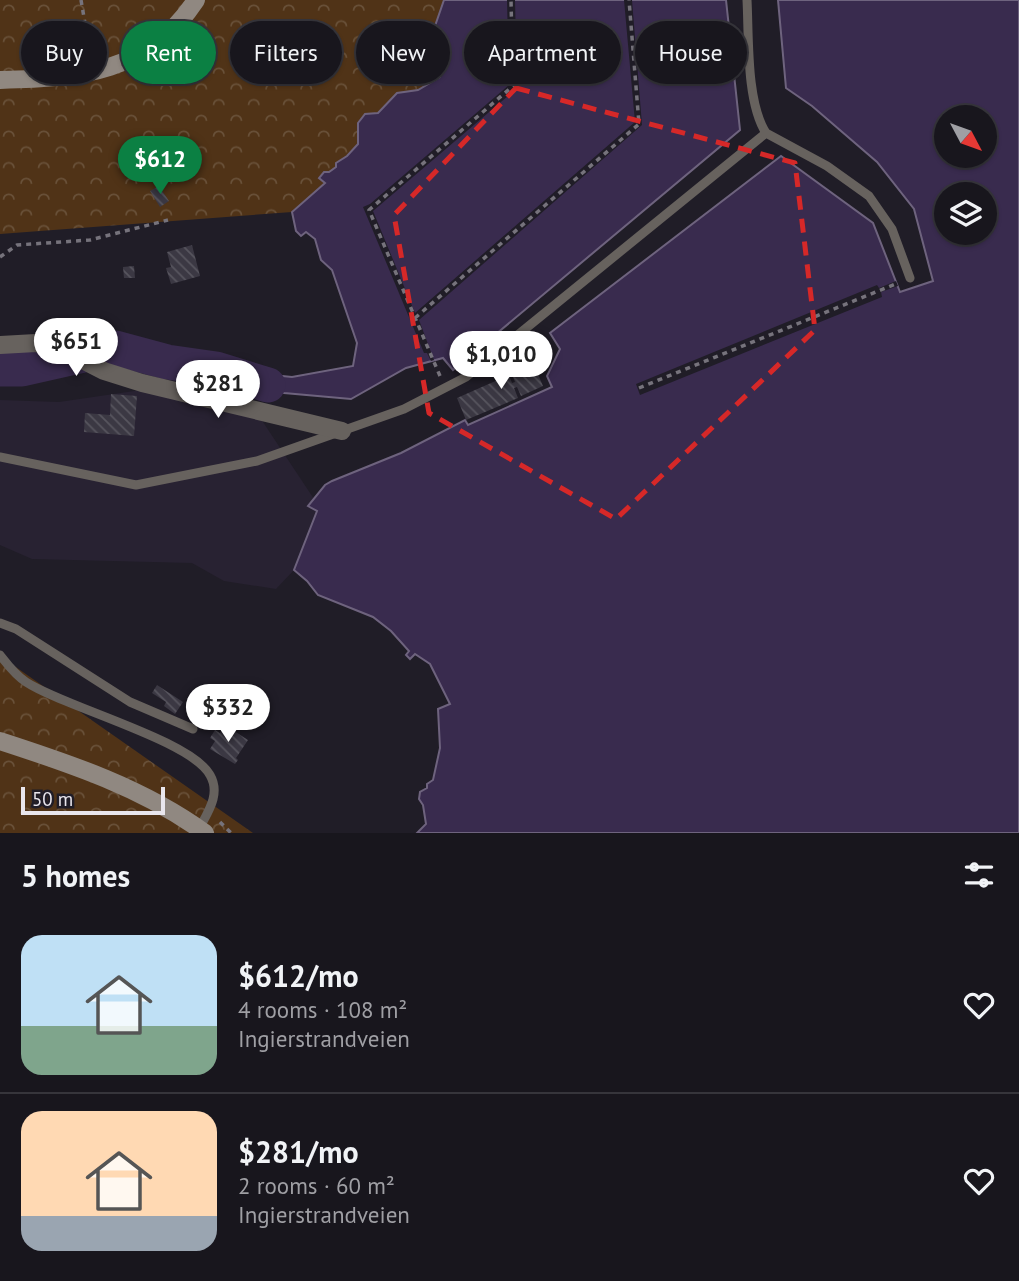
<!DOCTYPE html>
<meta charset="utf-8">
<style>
:root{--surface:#18161d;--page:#25232a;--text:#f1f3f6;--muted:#9f9fa4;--line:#36353b;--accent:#0b8043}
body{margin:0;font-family:"PT Sans",sans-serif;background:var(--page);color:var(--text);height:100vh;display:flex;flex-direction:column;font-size:26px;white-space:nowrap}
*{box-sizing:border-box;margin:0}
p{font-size:23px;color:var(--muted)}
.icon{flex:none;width:38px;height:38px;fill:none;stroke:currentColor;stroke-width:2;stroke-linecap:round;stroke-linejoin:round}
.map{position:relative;height:833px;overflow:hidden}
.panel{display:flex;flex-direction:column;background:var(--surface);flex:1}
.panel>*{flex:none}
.banner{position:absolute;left:21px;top:21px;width:978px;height:63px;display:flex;gap:14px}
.needle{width:46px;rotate:131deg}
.fabs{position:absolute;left:934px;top:105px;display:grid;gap:14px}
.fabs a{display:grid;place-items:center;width:63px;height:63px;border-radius:50%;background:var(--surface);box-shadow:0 2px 5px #0004,0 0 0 2px var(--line);font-size:35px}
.scale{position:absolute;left:21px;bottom:18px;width:144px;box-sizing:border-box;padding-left:7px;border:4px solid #e9e6ed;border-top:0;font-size:19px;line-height:24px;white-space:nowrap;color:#e9e6ed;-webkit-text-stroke:5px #201d27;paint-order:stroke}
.price{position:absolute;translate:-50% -60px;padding:0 16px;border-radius:24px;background:#fff;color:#222;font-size:23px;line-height:46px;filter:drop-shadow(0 2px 4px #0008)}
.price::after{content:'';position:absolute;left:50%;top:42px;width:21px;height:16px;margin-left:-10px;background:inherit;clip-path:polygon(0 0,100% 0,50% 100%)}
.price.on{background:var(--accent);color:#fff}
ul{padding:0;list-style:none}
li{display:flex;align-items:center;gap:21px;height:175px;padding:0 21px}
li+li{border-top:2px solid var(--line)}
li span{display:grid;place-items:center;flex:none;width:196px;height:140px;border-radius:21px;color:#555}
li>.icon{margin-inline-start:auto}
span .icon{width:84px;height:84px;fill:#fffc;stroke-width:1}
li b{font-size:30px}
h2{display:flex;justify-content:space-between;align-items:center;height:84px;padding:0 21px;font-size:30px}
.chip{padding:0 24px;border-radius:32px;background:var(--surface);box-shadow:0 2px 5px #0004,0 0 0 2px var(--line);font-size:24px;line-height:63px}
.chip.on{background:var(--accent);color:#fff}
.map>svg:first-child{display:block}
.built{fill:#282232}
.forest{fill:url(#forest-crowns)}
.water{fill:#392b4e;stroke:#6e637e;stroke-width:2;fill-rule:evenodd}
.pier{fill:#201d27}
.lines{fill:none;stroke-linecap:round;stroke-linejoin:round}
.river{stroke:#392b4e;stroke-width:35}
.building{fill:url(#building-back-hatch)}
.path{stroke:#76737c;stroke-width:3.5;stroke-dasharray:5 5;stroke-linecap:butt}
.service{stroke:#67625e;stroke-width:9}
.minor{stroke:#67625e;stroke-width:18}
.secondary{stroke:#908881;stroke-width:18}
.marked{fill:none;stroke:#d62828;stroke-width:5;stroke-dasharray:14 9;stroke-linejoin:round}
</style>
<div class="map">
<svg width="1019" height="833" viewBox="0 0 1019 833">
<defs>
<pattern id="forest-crowns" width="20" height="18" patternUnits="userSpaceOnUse" patternTransform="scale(1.75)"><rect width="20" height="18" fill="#503317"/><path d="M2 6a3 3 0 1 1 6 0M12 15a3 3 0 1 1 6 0" fill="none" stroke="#695139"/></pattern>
<pattern id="building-back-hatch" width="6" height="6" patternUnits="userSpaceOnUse" patternTransform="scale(1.75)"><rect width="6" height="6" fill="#3b3843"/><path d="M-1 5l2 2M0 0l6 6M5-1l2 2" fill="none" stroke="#57555e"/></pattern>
</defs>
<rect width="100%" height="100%" fill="#201d27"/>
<!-- built -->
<path class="built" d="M141,390l116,23 57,86 -6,8 9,3 -23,60 -18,19 -52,-8 -32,-18 -160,-4 -32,-14v-145l59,2z"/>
<!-- forest -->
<path class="forest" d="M0,0h444l-9,26 10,11 -4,16 -1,24 -22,14 -21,2 -19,20 -20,10v21l-11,12 -11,7v4l-7,6 -5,-1 1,11 -33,29 -292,22z
M0,656l253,177h-253z"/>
<!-- water -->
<path class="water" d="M444,0h282l14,130 -287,240 -10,-12 -37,10 -55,31 -67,-6 -16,-4 5,-14 19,2 61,-11 4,-23 -25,-73 -11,-10 -6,-21 -9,-7 -5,4 -5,-5 -4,-19 33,-29 -6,-5 5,-6h5l7,-5v-4l11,-7 11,-12v-21l7,-9 13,-1 19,-20 21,-3 22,-13 5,-39 -10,-12z
M778,0h241v833h-602l9,-9 -3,-19 -4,-6 1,-7 7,-4v-4l6,-4 7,-32 -2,-39 12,-5 -20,-40 -15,-10 -5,5 -4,-4 3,-4 -18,-20 -18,-14 -55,-22 -11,-14 -13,-11 23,-59 -9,-5 17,-21 7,-4 69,-28 64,-33 3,5 84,-38 -5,-11 13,-27 -10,-16 231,-177 92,67 27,69 33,-11 -19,-72 -37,-47 -65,-56 -26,-18zM947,117h38v39h-38zM947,194h38v39h-38z"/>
<!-- pier -->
<path class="pier" d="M507,0h8l2,86 -2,4 -142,121 42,102 220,-191 -11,-122h8l10,125 -223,195 15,40 -3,1 -4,-8h-3l-61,-146 7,-3 139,-119z
M896,281l2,5 -17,6 1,5 -242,98 -4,-11 241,-99 2,3z"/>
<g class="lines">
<!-- river -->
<path class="river" d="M0,369h22l93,-21 52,14 49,7 52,16"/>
</g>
<!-- building -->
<path class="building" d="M159,186l10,15 -9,6 -10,-16z
M192,245l8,31 -29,8 -5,-16 5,-1 -4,-15z
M134,266l1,12h-11l-1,-11z
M532,360l11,26 -22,10 -4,-9 -3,1 4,10 -52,22 -9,-22 52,-23 3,8 3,-1 -5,-13z
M111,394l26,2 -3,40 -50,-4 1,-19 25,2z
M157,685l26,17 -8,12 -11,-8 2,-4 -14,-9z
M225,725l23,15 -12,18 2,2 -3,4 -25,-15 5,-8 -5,-3 5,-8 5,3z"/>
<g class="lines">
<!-- path -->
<path class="path" d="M81,0l6,35 14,17
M0,257l17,-12 73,-5 78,-20
M415,318l224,-194 -10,-124
M440,376l-71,-166 144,-124 -2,-86
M639,388l259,-105
M220,822l11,11"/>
<!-- service -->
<path class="service" d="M747,0c2,37 -1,102 19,133l61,33 42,30 23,33 18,49
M0,457l136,28 121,-24 147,-52 62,-32 300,-244
M0,623l16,6 114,73 63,27
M0,655c7,9 15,20 26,27 38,25 165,58 184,93 11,19 -2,37 -11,54"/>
<!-- minor -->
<path class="minor" d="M0,345l36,-2 29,8 39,20 38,12 200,48"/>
<!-- secondary -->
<path class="secondary" d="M0,80c81,-2 148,-7 196,-80
M0,741c71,23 143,47 205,92"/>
</g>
<!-- marked area -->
<path class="marked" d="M516,88l279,75 20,167 -199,189 -187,-106 -35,-198z"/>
</svg>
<div class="fabs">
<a><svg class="needle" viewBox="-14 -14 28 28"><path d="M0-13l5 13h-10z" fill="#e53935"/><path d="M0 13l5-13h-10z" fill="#9f9fa4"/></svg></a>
<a><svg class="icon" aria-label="layers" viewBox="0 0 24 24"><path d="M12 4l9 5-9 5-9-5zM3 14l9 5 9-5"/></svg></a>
</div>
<div class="scale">50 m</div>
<b class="price on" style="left:160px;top:196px">$612</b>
<b class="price" style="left:76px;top:378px">$651</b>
<b class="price" style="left:501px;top:391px">$1,010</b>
<b class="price" style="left:218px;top:420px">$281</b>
<b class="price" style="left:228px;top:744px">$332</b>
<div class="banner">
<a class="chip">Buy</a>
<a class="chip on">Rent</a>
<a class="chip">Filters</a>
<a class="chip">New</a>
<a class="chip">Apartment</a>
<a class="chip">House</a>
</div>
</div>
<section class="panel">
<h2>5 homes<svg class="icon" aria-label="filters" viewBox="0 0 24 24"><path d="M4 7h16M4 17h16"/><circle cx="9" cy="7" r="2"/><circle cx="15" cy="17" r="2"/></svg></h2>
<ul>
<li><span style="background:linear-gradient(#bfe0f5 65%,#7fa58c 0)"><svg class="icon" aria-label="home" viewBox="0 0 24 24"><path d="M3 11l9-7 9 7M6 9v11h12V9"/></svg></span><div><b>$612/mo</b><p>4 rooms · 108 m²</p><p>Ingierstrandveien</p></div><svg class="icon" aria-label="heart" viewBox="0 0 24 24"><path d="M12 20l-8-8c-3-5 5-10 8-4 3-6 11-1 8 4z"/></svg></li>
<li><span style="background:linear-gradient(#ffd9b3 75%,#9aa5b1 0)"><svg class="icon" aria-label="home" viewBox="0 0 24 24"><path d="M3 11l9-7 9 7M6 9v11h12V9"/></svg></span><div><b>$281/mo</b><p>2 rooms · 60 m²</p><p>Ingierstrandveien</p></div><svg class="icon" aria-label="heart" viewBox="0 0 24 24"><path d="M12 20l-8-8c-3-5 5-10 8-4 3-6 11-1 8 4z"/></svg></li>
</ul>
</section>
